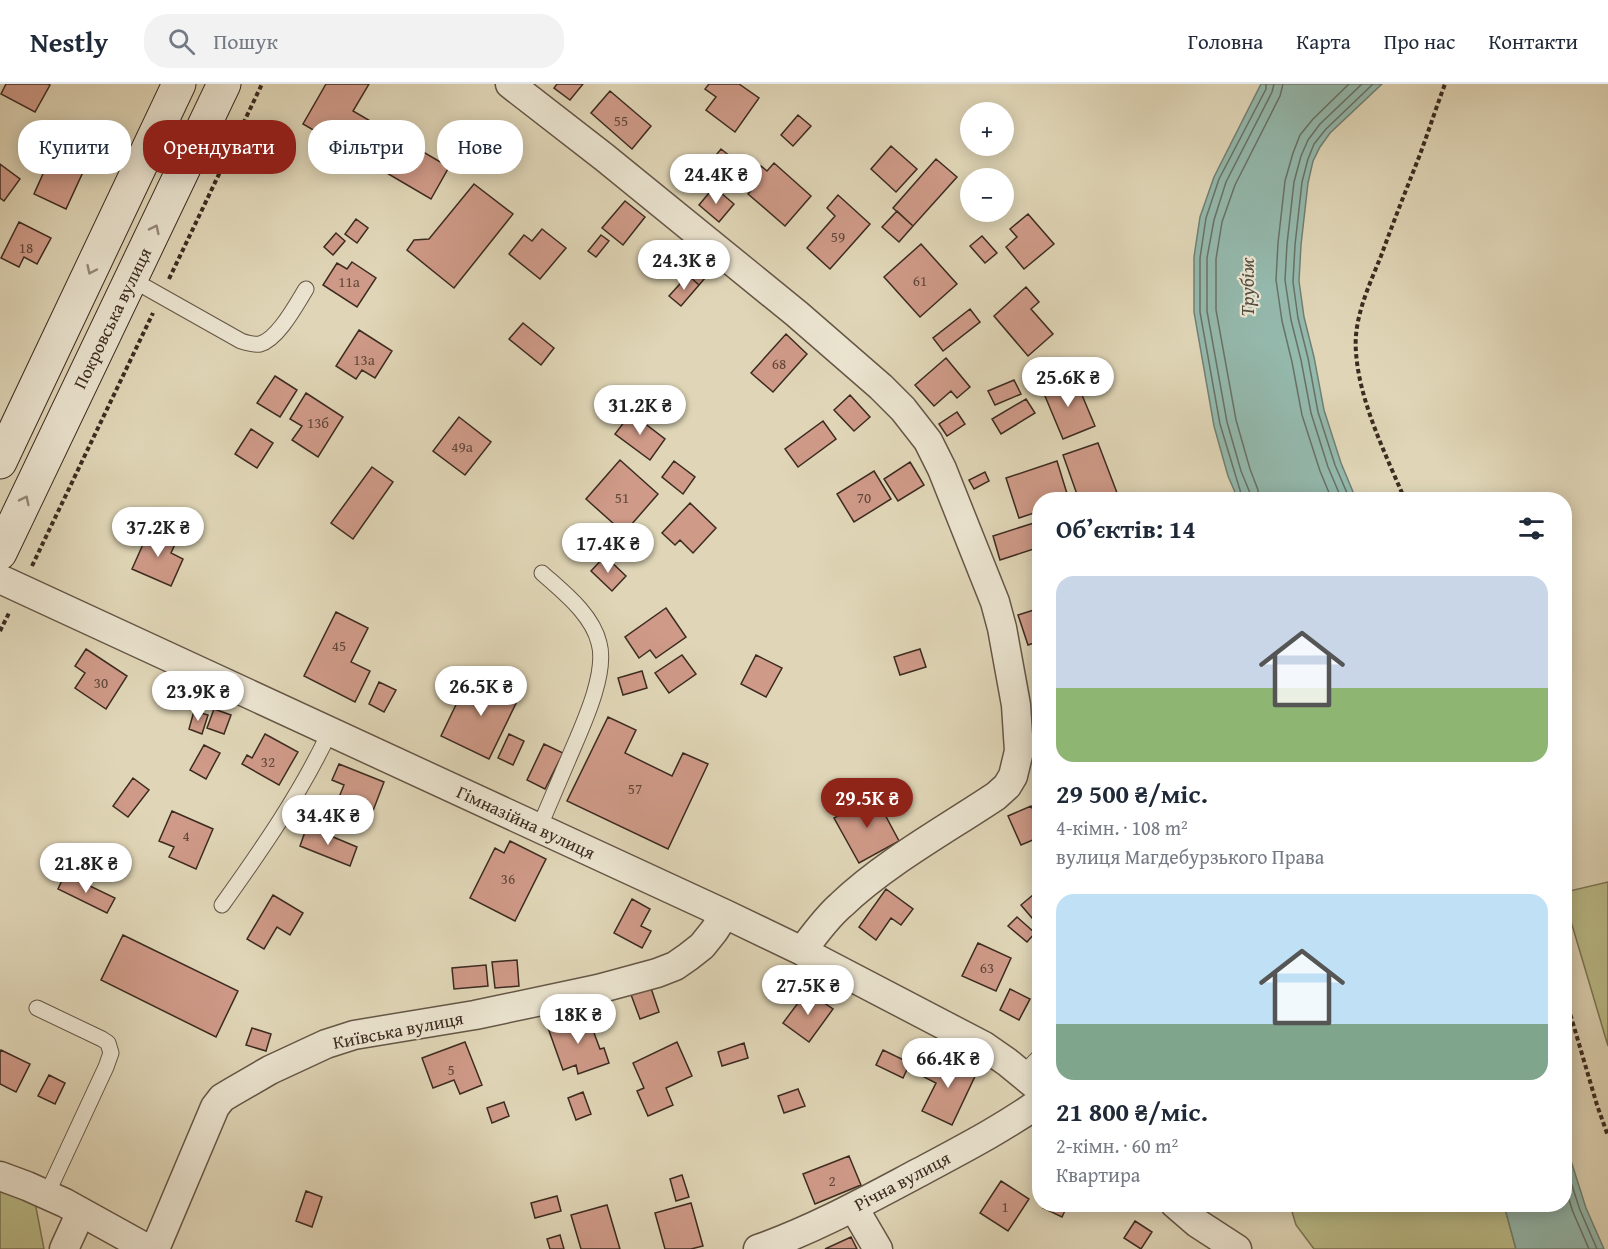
<!DOCTYPE html>
<html lang="uk">
<meta charset="utf-8">
<style>
:root{--surface:#fff;--page:#f2f2f3;--text:#1f2937;--muted:#747a83;--line:#e0e1e3;--accent:#8f2418}
body{margin:0;font-family:"Gentium Book Plus",serif;background:var(--page);color:var(--text);height:100vh;display:flex;flex-direction:column;font-size:22px;white-space:nowrap}
*{box-sizing:border-box;margin:0}
p{font-size:20px;color:var(--muted)}
.icon{flex:none;width:33px;height:33px;fill:none;stroke:currentColor;stroke-width:2;stroke-linecap:round;stroke-linejoin:round}
.map{position:relative;flex:1;overflow:hidden}
.panel{position:absolute;left:1032px;top:408px;width:540px;height:720px;display:flex;flex-direction:column;background:var(--surface);border-radius:24px;box-shadow:0 3px 15px #0003}
.panel>*{flex:none}
.guide{position:absolute;left:18px;top:36px;width:570px;height:54px;display:flex;gap:12px}
.fabs{position:absolute;left:960px;top:18px;display:grid;gap:12px}
.fabs a{display:grid;place-items:center;width:54px;height:54px;border-radius:50%;background:var(--surface);box-shadow:0 3px 15px #0003;font-size:30px}
.price{position:absolute;translate:-50% -51px;padding:0 14px;border-radius:21px;background:#fff;color:#222;font-size:20px;line-height:39px;filter:drop-shadow(0 2px 3px #0008)}
.price::after{content:'';position:absolute;left:50%;top:36px;width:18px;height:14px;margin-left:-9px;background:inherit;clip-path:polygon(0 0,100% 0,50% 100%)}
.price.selected{background:var(--accent);color:#fff}
ul{padding:0;list-style:none}
li{display:grid;align-content:center;gap:12px;height:318px;padding:0 24px}
li span{display:grid;place-items:center;height:186px;border-radius:18px;color:#555}
li>.icon{margin-inline-start:auto}
span .icon{width:108px;height:108px;fill:#fffc;stroke-width:1}
li b{font-size:26px}
h2{display:flex;justify-content:space-between;align-items:center;height:72px;padding:0 24px;font-size:26px}
.pill{padding:0 21px;border-radius:24px;background:var(--surface);box-shadow:0 3px 15px #0003;font-size:21px;line-height:54px}
.pill.selected{background:var(--accent);color:#fff}
header{display:flex;align-items:center;gap:36px;box-sizing:border-box;height:84px;padding:0 30px;background:var(--surface);border-bottom:2px solid var(--line)}
header strong{font-size:28px}
nav{display:flex;gap:33px;margin-inline-start:auto;font-size:21px}
.search{width:420px;height:54px;background:var(--page);display:flex;align-items:center;gap:15px;box-sizing:border-box;padding:0 21px;border-radius:24px;color:var(--muted);font-size:22px}
.map>svg:first-child{display:block}
.green{fill:#babc89;stroke:#7b7454;stroke-width:1.5}
.water{fill:#94b9ad;stroke:#718075;stroke-width:1.5}
.lines{fill:none;stroke-linecap:round;stroke-linejoin:round}
.shore{stroke:#687266;stroke-width:1.5}
.building{fill:#cf9a88;stroke:#3c2b20;stroke-width:1.5}
.lane-casing{stroke:#655646;stroke-width:17}
.street-casing{stroke:#655646;stroke-width:31}
.secondary-casing{stroke:#3c2b20;stroke-width:35}
.path{stroke:#3c2b20;stroke-width:4;stroke-dasharray:4.5 3;stroke-linecap:butt}
.lane{stroke:#ebe4d0;stroke-width:15}
.street{stroke:#ebe4d0;stroke-width:28}
.secondary{stroke:#ebe4d0;stroke-width:33}
.oneway{stroke:#948878}
.labels{text-anchor:middle;dominant-baseline:central;stroke-width:4.5;stroke-linejoin:round;paint-order:stroke}
.number-label{font-size:15px;fill:#61473a}
.street-label{font-size:18px;fill:#3c2b20;stroke:#ebe4d0}
.water-label{font-size:20px;font-style:italic;fill:#524e43;stroke:#ebe4d0}
</style>
<header>
<strong>Nestly</strong>
<div class="search"><svg class="icon" aria-label="search" viewBox="0 0 24 24"><circle cx="10" cy="10" r="6"/><path d="M15 15l6 6"/></svg>Пошук</div>
<nav><a>Головна</a><a>Карта</a><a>Про нас</a><a>Контакти</a></nav>
</header>
<div class="map">
<svg width="1608" height="1165" viewBox="0 0 1608 1165">
<rect width="100%" height="100%" fill="#e0d6b7"/>
<filter id="stains"><feTurbulence type="fractalNoise" baseFrequency=".00333" numOctaves="4"/><feColorMatrix values="0 0 0 0 .2 0 0 0 0 .09 0 0 0 0 .02 0 0 0 .5 -.17"/></filter>
<radialGradient id="worn" r=".72"><stop offset=".6" stop-color="#630" stop-opacity="0"/><stop offset="1" stop-color="#630" stop-opacity=".3"/></radialGradient>
<!-- green -->
<path class="green" d="M1608,798v164l-44,-148 1,-6z
M0,1102l34,11 10,52h-44z
M1290,1121h214l12,44h-202l-18,-24z"/>
<!-- water -->
<path class="water" d="M1261,0h121l-52,49 -10,14 -7,14 -5,22 -7,62 -2,36 5,36 10,40 10,53 17,53 15,36h-118l-10,-23 -14,-50 -20,-114v-55l6,-40 14,-40z
M1565,1058l21,66 18,41h-88l-12,-44 60,-1z"/>
<g class="lines">
<!-- shore -->
<path class="shore" d="M1243,416l-23,-76 -20,-112v-54l6,-40 13,-39 47,-90v-5
M1250,416v-7l-9,-22 -14,-49 -20,-111v-53l7,-38 12,-38 46,-90 2,-8
M1259,416l-1,-10 -8,-21 -14,-49 -20,-110v-51l6,-37 13,-37 45,-89 3,-12
M1332,416l-12,-29 -18,-56 -10,-53 -10,-41 -6,-41 2,-37 7,-62 8,-28 7,-18 13,-16 36,-35
M1342,416l-14,-33 -17,-54 -10,-53 -10,-40 -6,-40 2,-36 7,-62 7,-26 7,-16 12,-16 42,-40
M1350,416l-15,-35 -17,-53 -10,-54 -10,-40 -5,-36 2,-37 7,-63 6,-23 6,-15 12,-15 47,-45
M1564,1077l16,49 17,39
M1564,1101l9,27 16,37"/>
</g>
<!-- building -->
<path class="building" d="M6,0h42l2,1 -15,27 -34,-18z
M326,0h43l-16,27 96,56 -18,32 -128,-75z
M557,0h26l-13,16 -16,-12z
M709,0h30l20,14 -24,34 -29,-22 10,-13 -11,-8z
M610,7l41,35 -19,23 -41,-36z
M798,31l13,11 -18,20 -12,-11z
M891,62l26,23 -21,23 -25,-23z
M721,65l14,11 -18,21 -13,-11z
M51,72l32,16 -17,37 -32,-15z
M936,75l21,18 -44,49 -20,-18z
M774,79l37,33 -26,30 -37,-32 9,-10 -6,-6 10,-12 6,5z
M0,80l20,15 -16,22 -4,-3z
M474,100l39,30 -59,74 -47,-38 7,-10 15,-1z
M714,103l20,17 -15,18 -20,-17z
M838,111l32,29 -40,45 -23,-21 28,-32 -8,-8z
M625,117l20,16 -22,28 -21,-17z
M897,127l16,15 -14,16 -17,-15z
M1028,130l26,30 -30,25 -18,-22 11,-10 -7,-8z
M356,135l12,9 -11,15 -12,-9z
M19,138l32,16 -14,26 -13,-7 -5,10 -18,-9z
M542,145l24,19 -26,31 -31,-25 15,-19 8,6z
M336,149l9,8 -12,14 -9,-8z
M601,151l8,6 -13,16 -8,-6z
M982,152l15,17 -12,10 -15,-17z
M921,160l36,40 -37,33 -36,-40z
M708,168l12,9 -21,24 -11,-10z
M352,178l24,16 -19,29 -34,-22 14,-22 10,6z
M688,191l11,10 -18,21 -12,-10z
M1026,203l13,15 -8,7 22,25 -25,22 -34,-40z
M970,225l10,13 -37,29 -10,-13z
M523,239l31,25 -13,17 -32,-26z
M359,246l33,21 -17,27 -13,-8 -6,9 -20,-13z
M786,250l21,20 -34,38 -22,-19z
M946,274l24,29 -13,11 -6,-7 -17,15 -19,-21z
M275,292l22,14 -17,27 -23,-14z
M1074,292l21,50 -32,13 -21,-50z
M1014,296l7,14 -26,11 -7,-14z
M306,309l37,24 -25,40 -26,-17 10,-14 -12,-7z
M850,311l20,22 -16,14 -20,-21z
M1026,315l9,14 -34,21 -9,-15z
M957,328l8,12 -18,12 -8,-12z
M631,329l34,26 -15,21 -35,-26z
M459,333l32,25 -26,33 -32,-24z
M823,337l13,18 -38,28 -13,-18z
M251,345l22,14 -16,25 -22,-14z
M1098,359l21,55 -40,2 -16,-45z
M620,376l38,34 -34,39 -38,-34z
M674,377l21,16 -12,17 -21,-17z
M1057,377l12,39h-29v11l-21,7 -13,-40z
M910,378l14,23 -26,16 -14,-22z
M372,383l21,15 -40,57 -22,-16z
M874,387l17,28 -37,23 -17,-28z
M985,388l4,9 -15,8 -5,-9z
M690,419l26,25 -23,25 -13,-13 -5,5 -13,-12z
M1040,437v26l-40,13 -7,-24z
M145,444l31,14 -5,11 12,6 -12,27 -39,-17 12,-27 -4,-2z
M605,472l21,20 -14,15 -21,-20z
M666,524l20,29 -30,21 -6,-8 -11,8 -14,-21z
M1040,524v33l-12,4 -10,-30z
M336,528l32,16 -17,34 19,9 -15,31 -51,-26z
M86,565l41,27 -21,33 -31,-21 10,-15 -10,-7z
M920,565l6,18 -26,8 -6,-18z
M682,571l14,19 -27,19 -14,-20z
M756,571l26,13 -16,29 -25,-13z
M642,587l5,17 -24,7 -5,-17z
M486,592l35,17 -32,66 -48,-23 24,-50 14,7z
M379,598l17,8 -12,22 -15,-8z
M214,625l17,6 -7,19 -17,-6z
M194,627l14,4 -6,19 -13,-5z
M608,633l28,13 -11,23 47,23 11,-23 25,11 -40,85 -101,-48z
M265,650l33,18 -19,33 -37,-21 5,-9 5,3z
M509,650l15,7 -11,24 -15,-7z
M544,660l19,9 -18,36 -18,-9z
M204,661l16,8 -14,26 -16,-9z
M339,680l45,18 -13,34 -34,-14 7,-17 -12,-5z
M133,694l16,12 -21,27 -15,-11z
M875,712l24,45 -40,22 -25,-45z
M1031,722l9,18v13l-19,8 -13,-29z
M172,727l41,18 -17,40 -27,-12 5,-10 -15,-6z
M307,742l50,21 -7,19 -50,-20z
M510,757l36,18 -31,62 -45,-23 25,-50 9,5z
M65,790l50,24 -8,15 -49,-24z
M886,805l27,20 -12,16 -10,-7 -15,22 -17,-13z
M1040,805v22l-8,7 -11,-13z
M273,811l30,18 -13,22 -13,-8 -13,22 -17,-10z
M632,815l18,10 -9,17 10,5 -9,17 -28,-15z
M1017,833l18,16 -8,9 -19,-16z
M123,851l115,56 -22,46 -115,-57z
M978,859l33,15 -15,33 -34,-15z
M517,876l2,26 -24,2 -3,-26z
M486,881l2,21 -34,3 -2,-21z
M650,901l9,27 -19,7 -10,-27z
M1010,905l20,10 -11,21 -19,-10z
M807,907l26,18 -24,33 -26,-19z
M587,930l13,35 4,-1 5,15 -31,11 -2,-9 -13,5 -15,-42z
M252,944l19,6 -5,17 -20,-6z
M465,958l17,43 -22,9 -6,-14 -21,8 -11,-30z
M677,958l15,34 -26,12 7,17 -25,11 -11,-25 7,-3 -11,-25z
M744,959l4,15 -26,8 -4,-14z
M1,966l29,14 -14,28 -16,-8v-31z
M883,966l27,13 -7,15 -27,-13z
M948,974l29,14 -25,53 -30,-14 14,-28 -14,-7 4,-9 5,2 5,-8 9,4z
M49,991l16,8 -10,21 -17,-8z
M798,1005l7,17 -21,7 -6,-17z
M583,1008l8,22 -15,6 -8,-22z
M504,1018l5,14 -17,7 -5,-15z
M849,1072l12,29 -46,19 -12,-30z
M682,1091l7,22 -13,4 -6,-22z
M1001,1097l28,18 -21,32 -28,-18z
M306,1107l16,6 -10,30 -16,-6z
M557,1112l4,15 -26,7 -4,-15z
M691,1119l12,43 -12,3h-26l-10,-36z
M1045,1120h23l-6,13 -19,-9z
M607,1121l13,44h-39l-10,-34z
M1135,1137l17,11 -11,17 -17,-11z
M560,1151l4,14h-14l-3,-10z
M851,1153l6,12h-32z"/>
<g class="lines">
<!-- lane casing -->
<g class="lane-casing">
<path id="lane" d="M131,195l110,62c6,2 12,4 19,3 18,-5 36,-39 46,-55
M539,744c10,-23 19,-45 29,-68 12,-29 40,-85 31,-117 -7,-29 -36,-51 -57,-70
M222,821c40,-56 79,-112 108,-174
M37,924l65,31 6,4 3,10 -5,14 -59,127
M1023,990l17,-18"/>
</g>
<!-- street casing -->
<g class="street-casing">
<path id="street" d="M510,0l94,73 193,157 84,73 22,22 25,32 14,28 53,133 7,26 14,77 3,46 -6,25 -6,10 -11,10c-51,34 -111,67 -155,109 -15,13 -27,30 -39,46
M0,495l725,335 77,37 182,95 23,16 33,27
M0,1092l27,10 38,17 83,46
M1175,1120l22,19 40,26
M854,1124l24,41
M64,1165l17,-37
M155,1165l60,-142 7,-9 10,-6 38,-22 56,-26 28,-9 121,-20 123,-26 59,-16 18,-7 13,-9 14,-11 12,-15 11,-17
M758,1165c57,-20 109,-49 162,-77 41,-22 82,-43 120,-70"/>
</g>
<!-- secondary casing -->
<g class="secondary-casing">
<path id="secondary" d="M0,378l179,-378
M0,469l224,-469"/>
</g>
<!-- path -->
<path class="path" d="M169,195l93,-195
M1405,416c-19,-45 -46,-99 -49,-148 -3,-33 13,-66 25,-96 12,-33 25,-66 38,-99 9,-24 17,-49 26,-73
M32,482l121,-253
M0,547l9,-18
M1564,909l33,112 11,31"/>
<!-- lane -->
<use href="#lane" class="lane"/>
<!-- street -->
<use href="#street" class="street"/>
<!-- secondary -->
<use href="#secondary" class="secondary"/>
</g>
<!-- one-way arrows -->
<defs><path id="oneway-chevron" d="M-2-3.5L2.5 0L-2 3.5" fill="none" stroke-width="1.6" stroke-linecap="round" stroke-linejoin="round" transform="scale(1.5)"/></defs>
<g class="oneway">
<use href="#oneway-chevron" transform="translate(155 145) rotate(-64)"/>
<use href="#oneway-chevron" transform="translate(91 186) rotate(115)"/>
<use href="#oneway-chevron" transform="translate(25 416) rotate(-64)"/>
</g>
<g class="labels">
<!-- number labels -->
<g class="number-label">
<text x="621" y="36">55</text>
<text x="838" y="152">59</text>
<text x="26" y="163">18</text>
<text x="920" y="196">61</text>
<text x="349" y="197">11а</text>
<text x="364" y="275">13а</text>
<text x="779" y="279">68</text>
<text x="318" y="338">13б</text>
<text x="462" y="362">49а</text>
<text x="622" y="413">51</text>
<text x="864" y="413">70</text>
<text x="339" y="561">45</text>
<text x="101" y="598">30</text>
<text x="268" y="677">32</text>
<text x="635" y="704">57</text>
<text x="186" y="751">4</text>
<text x="508" y="794">36</text>
<text x="987" y="883">63</text>
<text x="451" y="985">5</text>
<text x="832" y="1096">2</text>
<text x="1005" y="1122">1</text>
</g>
<!-- street labels -->
<g class="street-label">
<text transform="translate(112 234) rotate(-64)">Покровська вулиця</text>
<text transform="translate(526 738) rotate(25)">Гімназійна вулиця</text>
<text transform="translate(398 946) rotate(-11)">Київська вулиця</text>
<text transform="translate(902 1097) rotate(-28)">Річна вулиця</text>
</g>
<!-- water labels -->
<g class="water-label">
<text transform="translate(1246 203) rotate(-90)">Трубіж</text>
</g>
</g>
<rect width="100%" height="100%" filter="url(#stains)"/>
<rect width="100%" height="100%" fill="url(#worn)"/>
</svg>
<div class="fabs">
<a>+</a>
<a>−</a>
</div>
<b class="price" style="left:716px;top:121px">24.4K ₴</b>
<b class="price" style="left:684px;top:207px">24.3K ₴</b>
<b class="price" style="left:1068px;top:324px">25.6K ₴</b>
<b class="price" style="left:640px;top:352px">31.2K ₴</b>
<b class="price" style="left:158px;top:474px">37.2K ₴</b>
<b class="price" style="left:608px;top:490px">17.4K ₴</b>
<b class="price" style="left:481px;top:633px">26.5K ₴</b>
<b class="price" style="left:198px;top:638px">23.9K ₴</b>
<b class="price selected" style="left:867px;top:745px">29.5K ₴</b>
<b class="price" style="left:328px;top:762px">34.4K ₴</b>
<b class="price" style="left:86px;top:810px">21.8K ₴</b>
<b class="price" style="left:808px;top:932px">27.5K ₴</b>
<b class="price" style="left:578px;top:961px">18K ₴</b>
<b class="price" style="left:948px;top:1005px">66.4K ₴</b>
<div class="guide">
<a class="pill">Купити</a>
<a class="pill selected">Орендувати</a>
<a class="pill">Фільтри</a>
<a class="pill">Нове</a>
</div>
<section class="panel">
<h2>Об’єктів: 14<svg class="icon" aria-label="filters" viewBox="0 0 24 24"><path d="M4 7h16M4 17h16"/><circle cx="9" cy="7" r="2"/><circle cx="15" cy="17" r="2"/></svg></h2>
<ul>
<li><span style="background:linear-gradient(#c9d6e8 60%,#8fb573 0)"><svg class="icon" aria-label="home" viewBox="0 0 24 24"><path d="M3 11l9-7 9 7M6 9v11h12V9"/></svg></span><div><b>29 500 ₴/міс.</b><p>4-кімн. · 108 m²</p><p>вулиця Магдебурзького Права</p></div></li>
<li><span style="background:linear-gradient(#bfe0f5 70%,#7fa58c 0)"><svg class="icon" aria-label="home" viewBox="0 0 24 24"><path d="M3 11l9-7 9 7M6 9v11h12V9"/></svg></span><div><b>21 800 ₴/міс.</b><p>2-кімн. · 60 m²</p><p>Квартира</p></div></li>
</ul>
</section>
</div>
